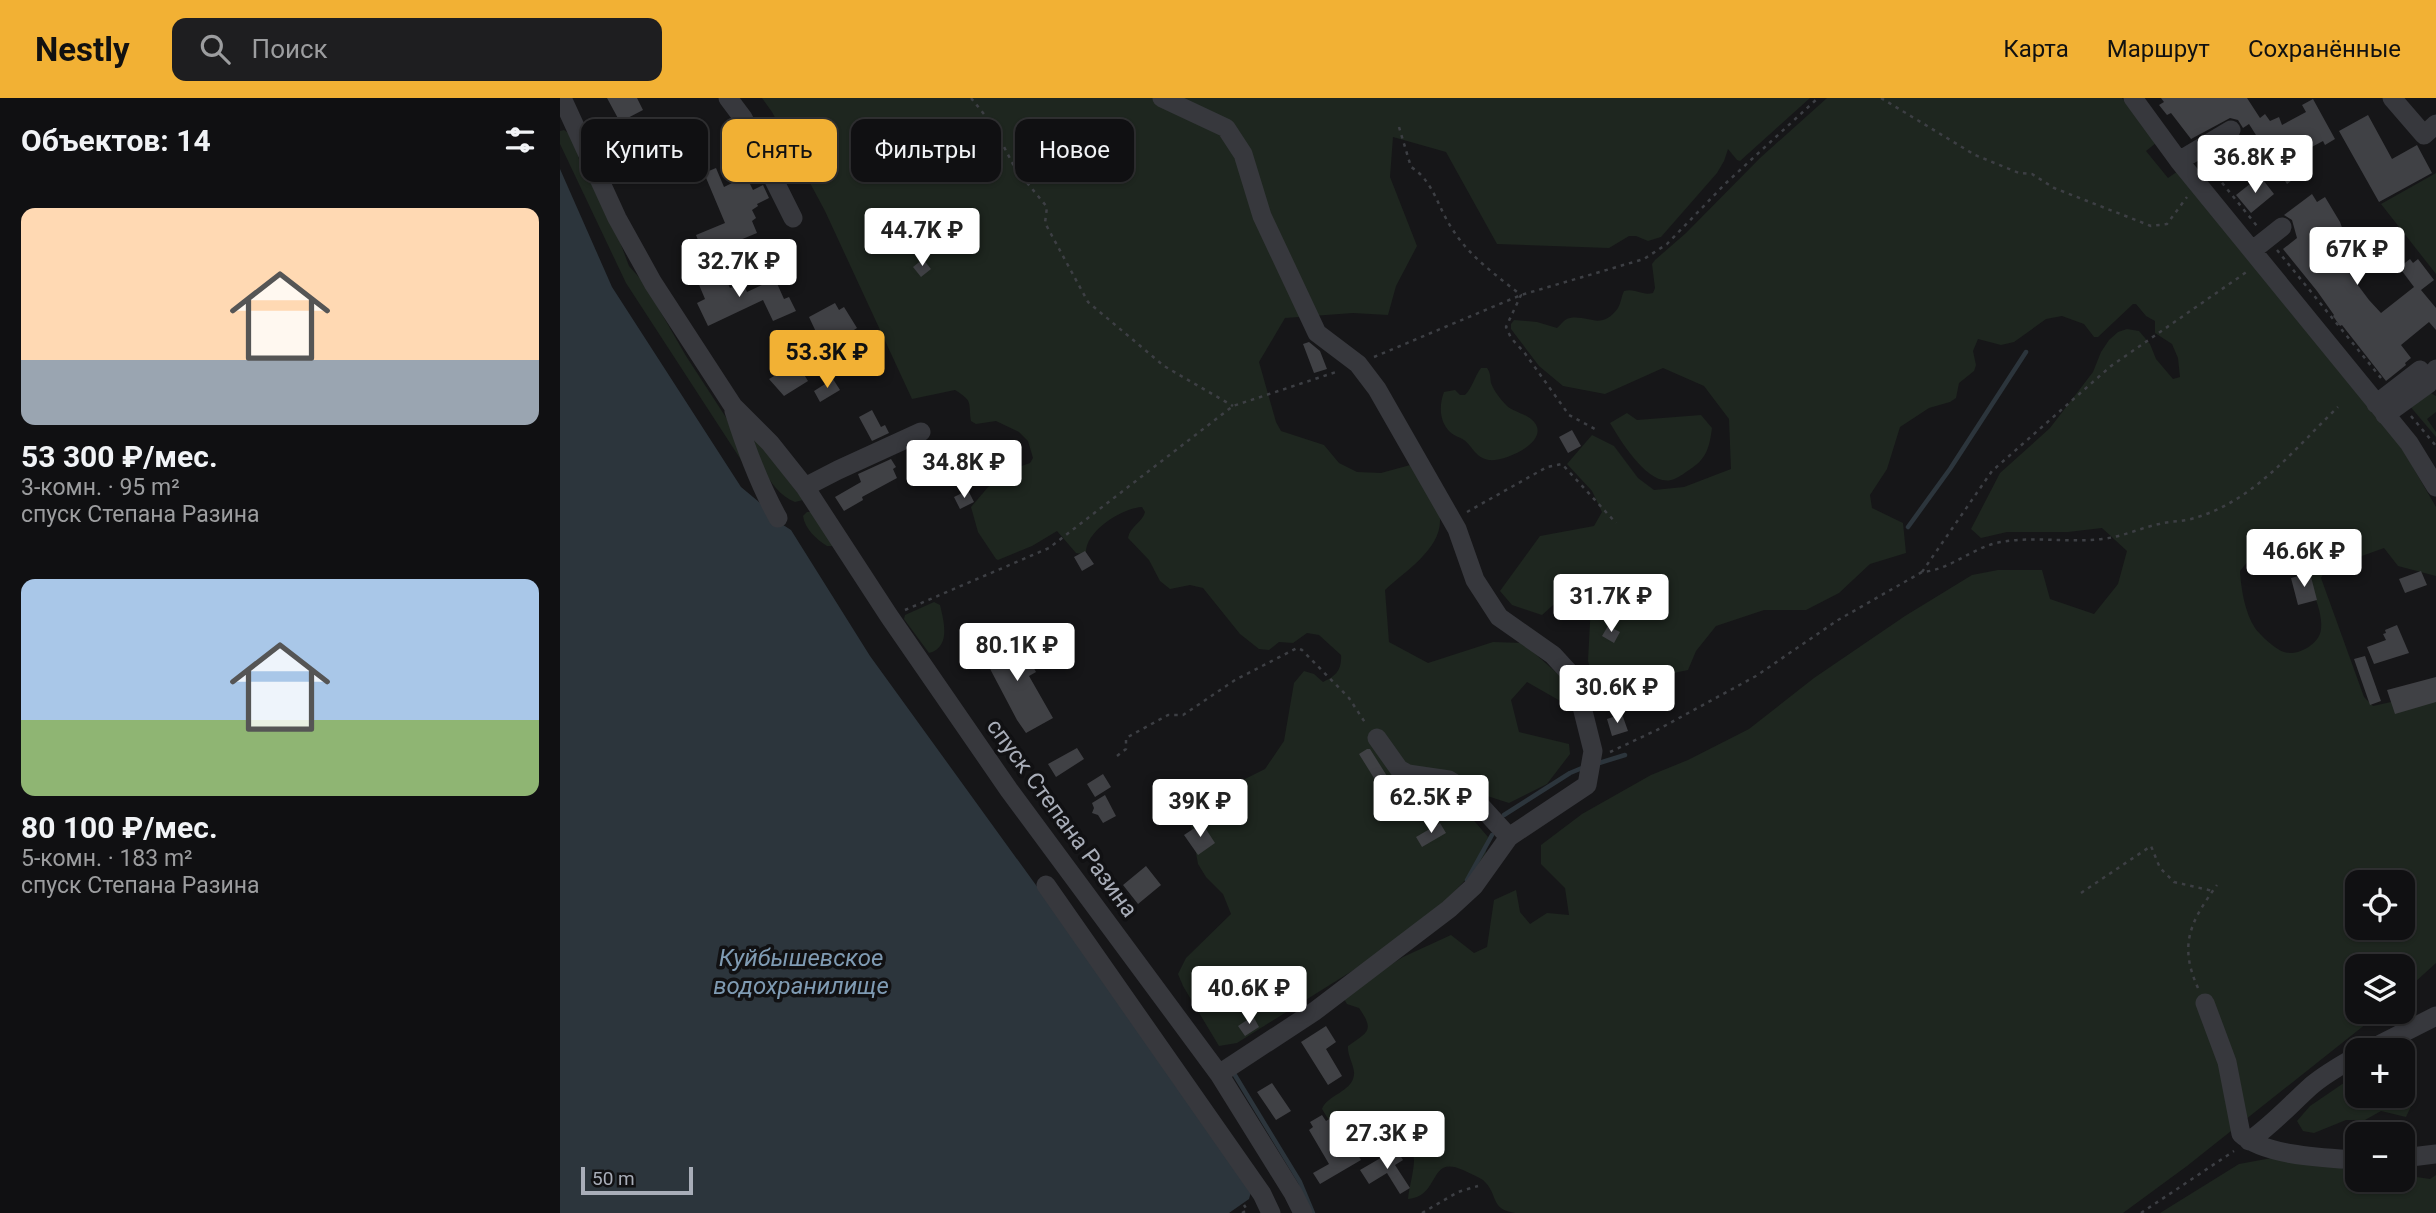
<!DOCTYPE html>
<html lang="ru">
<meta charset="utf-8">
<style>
:root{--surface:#101012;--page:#1e1e20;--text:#f1f3f6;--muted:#9c9d9f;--line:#303032;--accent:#f2b134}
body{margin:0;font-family:Roboto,sans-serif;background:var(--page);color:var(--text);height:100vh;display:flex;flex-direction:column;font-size:26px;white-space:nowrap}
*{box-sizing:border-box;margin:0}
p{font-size:23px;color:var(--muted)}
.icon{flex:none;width:38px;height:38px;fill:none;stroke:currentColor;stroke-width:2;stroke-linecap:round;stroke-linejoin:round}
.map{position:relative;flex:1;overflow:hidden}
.side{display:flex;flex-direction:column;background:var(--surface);width:560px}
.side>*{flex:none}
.hud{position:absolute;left:21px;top:21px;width:665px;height:63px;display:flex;gap:14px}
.tools{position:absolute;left:1785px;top:772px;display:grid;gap:14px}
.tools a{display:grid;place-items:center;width:70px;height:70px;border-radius:14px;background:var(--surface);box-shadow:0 2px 5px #0004,0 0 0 2px var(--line);font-size:35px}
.scale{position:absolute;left:21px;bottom:18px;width:112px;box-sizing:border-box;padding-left:7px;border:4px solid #a8adb8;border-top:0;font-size:19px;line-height:24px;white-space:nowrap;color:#a8adb8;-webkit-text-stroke:5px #111113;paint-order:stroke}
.price{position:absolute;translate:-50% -60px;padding:0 16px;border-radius:7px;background:#fff;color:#222;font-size:23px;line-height:46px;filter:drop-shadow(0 2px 4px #0008)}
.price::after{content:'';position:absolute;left:50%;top:42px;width:21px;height:16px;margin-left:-10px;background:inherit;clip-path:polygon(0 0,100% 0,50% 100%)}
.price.selected{background:var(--accent);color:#111}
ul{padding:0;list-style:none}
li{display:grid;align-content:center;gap:14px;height:371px;padding:0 21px}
li span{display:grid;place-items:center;height:217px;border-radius:14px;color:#555}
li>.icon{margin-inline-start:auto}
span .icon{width:126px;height:126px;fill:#fffc;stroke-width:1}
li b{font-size:30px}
h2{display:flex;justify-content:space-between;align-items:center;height:84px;padding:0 21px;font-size:30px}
.chip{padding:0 24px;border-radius:14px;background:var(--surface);box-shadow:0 2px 5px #0004,0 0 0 2px var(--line);font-size:24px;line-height:63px}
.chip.selected{background:var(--accent);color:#111}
header{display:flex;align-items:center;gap:42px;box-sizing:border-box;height:98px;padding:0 35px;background:var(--accent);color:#111}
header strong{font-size:33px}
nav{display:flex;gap:38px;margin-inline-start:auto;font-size:24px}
.search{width:490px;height:63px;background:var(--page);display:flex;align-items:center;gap:18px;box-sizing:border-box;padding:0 24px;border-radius:14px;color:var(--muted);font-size:26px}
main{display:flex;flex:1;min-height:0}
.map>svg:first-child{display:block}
.green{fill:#1e261f;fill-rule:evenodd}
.water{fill:#2c353c}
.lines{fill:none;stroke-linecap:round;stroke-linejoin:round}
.stream{stroke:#2c353c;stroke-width:4.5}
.building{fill:#404145}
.path{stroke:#3d3f44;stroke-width:2.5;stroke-dasharray:3.5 5;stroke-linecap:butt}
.minor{stroke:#37383d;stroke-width:19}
.labels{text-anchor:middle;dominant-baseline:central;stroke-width:7;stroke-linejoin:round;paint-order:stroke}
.street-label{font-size:23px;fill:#a8adb8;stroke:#111113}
.water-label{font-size:24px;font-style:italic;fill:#7f9bb3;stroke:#111113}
</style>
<header>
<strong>Nestly</strong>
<div class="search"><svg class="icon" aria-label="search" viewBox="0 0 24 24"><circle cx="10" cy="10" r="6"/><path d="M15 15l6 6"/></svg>Поиск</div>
<nav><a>Карта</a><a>Маршрут</a><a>Сохранённые</a></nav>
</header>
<main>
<section class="side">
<h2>Объектов: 14<svg class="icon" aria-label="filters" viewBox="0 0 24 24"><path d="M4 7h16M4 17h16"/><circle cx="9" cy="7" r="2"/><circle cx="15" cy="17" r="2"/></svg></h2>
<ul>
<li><span style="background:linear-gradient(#ffd9b3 70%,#9aa5b1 0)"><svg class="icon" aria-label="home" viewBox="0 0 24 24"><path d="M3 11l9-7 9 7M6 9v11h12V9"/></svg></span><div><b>53 300 ₽/мес.</b><p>3-комн. · 95 m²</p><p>спуск Степана Разина</p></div></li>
<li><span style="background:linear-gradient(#a9c7e8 65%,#8fb573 0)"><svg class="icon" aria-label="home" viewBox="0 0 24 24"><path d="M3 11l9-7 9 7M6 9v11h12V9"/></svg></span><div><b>80 100 ₽/мес.</b><p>5-комн. · 183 m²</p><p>спуск Степана Разина</p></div></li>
</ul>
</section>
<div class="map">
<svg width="1876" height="1115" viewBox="0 0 1876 1115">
<rect width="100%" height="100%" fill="#161618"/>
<!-- green -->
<path class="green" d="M202,0h1048l-70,63 -3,-1 -9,-11 -4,12 -7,12 -56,64 -13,4 -12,-5h-7l-20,12 -112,-4 -51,-92 -53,-15 -3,40 27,69 -21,40 -8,29 -35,-2 -68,5 -26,44 17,60 5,9 43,14 15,18 18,9 24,1 33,-9c7,14 19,29 24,44 12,36 -31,61 -53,82l4,52 39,21 65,-21 30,1 44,39 9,28 -49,-28 -16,18 8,32 50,12 1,10 -23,30 -38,19 -56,-18 5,17 30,35 -3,22 -46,49 -71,53 -131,82 -18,3 -36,-60 -5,-12 8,-16 45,-44 -8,-20 -17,-17 -8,-13 -9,-49 7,-17 13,-9 34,-9 22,-11 19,-28 10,-58 10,-12 10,3 9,8c13,-6 19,-12 18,-27l-22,-20 -12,-2 -14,10 -14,-1 -10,8 -10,-1 -19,-15 -37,-46 -13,-3 -20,4 -10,-8 -11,-21 -21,-22c2,-12 15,-16 17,-26l-3,-5c-20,1 -56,24 -56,45l-4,2 -6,-1 -19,-22 -25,15 -34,14 -2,-1 -18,-27 -7,-25 24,-28 13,-8 22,-8 3,-5 -5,-17 -9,-9 -23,-11 -20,3 -5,-3c-3,-19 3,-19 -16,-31l-43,9 -87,-188 -53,-99z
M1267,0h295l34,45 -10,8 22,27 10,-7 224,277 34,59v69l-38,-10 -14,-18 -58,21 -5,9 43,119 9,9 63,-14v271l-33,30v-27h-46v46h24l-194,154 -64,47h-608c-26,-4 -16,-19 -32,-33 -6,-4 -14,-7 -20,-10 -35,-16 -22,26 -55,29 1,-11 6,-28 6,-39 -2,-30 -35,-29 -51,-10h-4l-11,-13 -12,-5 -14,-23c5,-14 30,-17 32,-34 1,-9 -7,-19 -6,-29 20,-14 27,-15 11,-38l-12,-4 -3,-5 5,-8 54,-34 48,-22 23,18 13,-6 7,-47 22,-10 4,22 10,12 17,-11 22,2 -4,-27 -24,-24v-19l41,-31 69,-39 37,-15 61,-31 65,-51 91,-62 67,-41 26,-5h44l8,29 44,15 24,-30 9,-33 -25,-23 -34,4h-61l-26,6 -10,-9 29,-56 50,-45 43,-56 8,-20 8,-12 9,-8 9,-3 12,2 11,13 6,15 17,20 7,-2 -2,-19 -6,-14 -17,-11v-12l-9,-5 -10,-12h-3l-35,33h-4l-10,-13 -22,-8 -16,3 -32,23 -13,3 -23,-6 -5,12 3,14 -2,6 -15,12 -3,15 -6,4 -21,6 -29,19 -13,42 -17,26 2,13 31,15 3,30 -36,11 -31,29 -33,17h-42l-48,16 -20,25 -8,19c-25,5 -34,9 -47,32l-30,8 -12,-8 -11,-41 3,-57 -22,-13 -27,24 -30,-10 -12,-14 40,-55 54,-10 8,-14 -10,-21 -25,-27 25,-29 22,11 24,32 16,12 30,-3 47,-18 -2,-50 -25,-33 -41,-18 -58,26 -42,-8 -24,-20 -28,-37v-5l3,-4 23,2 20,6c4,-3 7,-9 13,-10 20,-3 31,13 48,-10 3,-5 3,-11 6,-17 11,-3 18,5 29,2l2,-5 -3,-24 3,-4 31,-27 74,-75zM1718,441l5,2c15,22 41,61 38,88 -1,15 -24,28 -37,23 -9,-3 -24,-17 -29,-24 -10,-15 -14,-39 -15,-57l13,-16 2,-8 14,-3zM1797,784h46v46h-46z
M4,32c10,5 12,19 15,29l41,83 9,24 15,17 42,73 41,63 16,44 -117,-180 -66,-139v-13z
M1876,75v101l-55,-70z
M921,270h6c4,6 3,9 4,15 3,8 10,17 16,23 8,7 26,9 30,21 6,18 -34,35 -48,33 -13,-2 -16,-13 -25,-20 -4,-3 -10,-4 -14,-8 -11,-11 -11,-27 -6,-40l11,-2 5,5h5c8,-8 9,-18 16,-27z
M1867,293l9,5v16l-9,7 9,13v5l-27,-32z
M1067,315l10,7 64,-5 11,13c-3,22 -6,32 -26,44 -4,3 -10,7 -15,8 -23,6 -51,-40 -61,-57z
M190,339l6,1 47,62 -8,2c-24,-9 -37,-42 -45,-65z
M247,414h4l22,31 -1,3h-5c-11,-7 -22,-17 -24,-30z
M374,504l6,3c4,17 11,42 -11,48l-25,-34 1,-4z
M1797,976v22h42l2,3 12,3 -7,15 -25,-6 -16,9h-19l-32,13 -11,-2 -6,-10 13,-15z
M1717,1059l23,6 57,7v10h46v-5l27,4 6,-4v38h-276l79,-49z"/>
<!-- water -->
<path class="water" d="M0,71l52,118 129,200 18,15 18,19 14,9 79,126 231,319 150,217 -2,7 -20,14h-669z"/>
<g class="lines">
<!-- stream -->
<path class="stream" d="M1348,429l42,-58 76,-117
M1036,666l29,-9
M944,717l66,-42 12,-5
M907,782l25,-45
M673,974l67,110 13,31"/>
</g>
<!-- building -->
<path class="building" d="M47,0h30l6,12 -23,12z
M1601,0h86l13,20 5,-4 5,7 9,-4 3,8 24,-13 -4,-7 11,-6 22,40 -10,6 -2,-4 -32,17 9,16 -13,10 -38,-60 -6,4 -5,-8 -8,-2 -39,21 -20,-26 -4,2 -8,-10 5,-3z
M1808,17l24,44 25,-14 15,28 -53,29 -40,-71z
M409,20l7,11 -11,7 -7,-12z
M108,41l10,21 -25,13 -10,-21z
M1674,45l9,12 -24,19 -12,-15z
M156,70l8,19 22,-11 7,14 10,-5 6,13 -12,6 1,2 -6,4 4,8 -4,3 5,12 -17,7 2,5 -36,15 -11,-12 3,-8 -2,-5 29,-12 -21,-50z
M1700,78l14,18 -23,19 -15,-18z
M1752,96l5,8 8,-5 15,25 5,14 13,-8 8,17 -27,15 30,40 12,13 33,-26 -12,-16 2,-1 -3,-4 9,-7 3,4 5,-4 16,21 -13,10 15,18v22l-7,-8 -28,23 10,13 -6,5 1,2 -20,16 -44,-56 -2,1 -7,-10 1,-1 -17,-24 -34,-42 14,-11 -5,-18 -8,-5z
M363,161l8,10 -10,8 -8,-10z
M161,171l9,19 13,-5 4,9 28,-13 9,20 5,-2 7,14 -23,10 -10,-21 -55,26 -11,-23 8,-4 -8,-19z
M275,205l4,7 5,-3 13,21 -33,21 -15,-32z
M749,244l11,9 7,18 -13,4 -11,-29z
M237,265l11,18 -24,15 -15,-17z
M273,281l7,11 -20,12 -6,-11z
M312,312l9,17 4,-2 4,8 -17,8 -13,-24z
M1012,332l9,16 -13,7 -9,-16z
M331,361l5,8 -3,2 4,9 -35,19 1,3 -19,11 -9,-14 26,-15 -3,-8z
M408,392l6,12 -14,7 -6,-12z
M525,453l9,13 -12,7 -8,-14z
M1861,473l6,14 -22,8 -6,-14z
M1750,475l7,27 -19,5 -7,-27z
M1837,527l12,28 -35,11 -7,-17 19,-7 -3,-6 3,-1 -1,-3z
M1048,528l12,6 -6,11 -12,-7z
M452,540l2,5 3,-2 3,2 16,29 -7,4 24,42 -27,15 -9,-13 -29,-55 -8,4 -6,-11z
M1805,558l16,45 -11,4 -16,-46z
M1876,579v25l-41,12 -8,-24z
M1062,616l6,17 -16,5 -5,-17z
M517,650l7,11 -28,18 -8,-13z
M807,651h3l22,35 -10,7 -23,-37z
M543,676l8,13 -16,10 -8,-13z
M545,697l11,21 -13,7 -5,-8 -6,-2 2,-5 -2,-5z
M642,725l13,20 -17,12 -14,-20z
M880,725l6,10 -24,14 -6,-10z
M586,768l15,19 -23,19 -15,-19z
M693,918l6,11 -14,9 -7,-10z
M766,928l10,16 -10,7 16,27 -14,9 -27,-43z
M712,985l19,28 -15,9 -19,-28z
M762,1017l4,6 10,-6 25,45 -41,24 -7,-11 16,-9 -20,-34 4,-3 -3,-5z
M836,1051l7,11 -8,5 15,23 -10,6 -13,-21 -18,11 -9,-14z"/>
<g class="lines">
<!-- path -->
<path class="path" d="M411,0l21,26 23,44 32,39 -2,16 43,79 76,64 69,40
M1321,0l94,57 44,18 13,1 22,14 97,38 16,-2 20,-27
M839,29l12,40c23,14 27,42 42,63 16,26 44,46 68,65l-15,32 5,11 13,14 45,63 26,14
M1646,65l51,63
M1717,152l104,128
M814,259l147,-62 123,-36 23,-15 59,-61 92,-85
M1851,318l25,30
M907,414l80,-45 15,-3 54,59
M1362,474l70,-101 119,-105 137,-95
M345,512l144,-62 184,-142 106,-35
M1050,654l49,-23 97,-53 82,-56 84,-48c29,-2 50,-25 79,-30 33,-6 68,1 101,-3 20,-2 38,-11 57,-15 10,-3 21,-2 32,-5 63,-17 102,-69 147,-112
M557,658l9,-7v-11l42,-23h15l52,-35 62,-32 5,2 47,48 17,26
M1521,795l70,-47 9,22 14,14 39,9
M1638,890c-20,-44 -7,-67 19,-103
M682,1115l5,-3 -3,-5
M862,1115l36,-21 20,-6
M1581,1115l93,-62"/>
<!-- minor -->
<path class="minor" d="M2,0l55,120 36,65 80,123 37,37 35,44 84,129 120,174 210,284 74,119 10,20
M168,0l15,20 50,100
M602,0l64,30 17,26 19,62 55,117 41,31 19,25 80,140 18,51 24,37 54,38 22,24 18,72 -6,34 -78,52 -35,49 -25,23 -134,102 -96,63
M1573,0l46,63 230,282 27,44
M1832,0l32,37 12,-11
M1619,63l52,-31
M1693,152l29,-23
M1816,306l44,-34
M174,313c12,38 25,73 44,107
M1825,317l43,-31 8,-15
M245,389l33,-17 83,-38
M817,640l22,31 9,5 41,6 18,11 42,46
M486,787l216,309 9,19
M1645,905l22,59 14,72c23,22 85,24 116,26
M1809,952l67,-34
M1689,1043c23,-16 41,-36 62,-55 14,-12 30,-21 46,-30
M1843,1060l33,-4"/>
</g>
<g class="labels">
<!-- street labels -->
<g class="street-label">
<text transform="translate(502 720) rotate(54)">спуск Степана Разина</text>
</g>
<!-- water labels -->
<g class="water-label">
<text x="241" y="860">Куйбышевское<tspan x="241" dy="28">водохранилище</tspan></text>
</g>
</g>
</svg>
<div class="tools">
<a><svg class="icon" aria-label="locate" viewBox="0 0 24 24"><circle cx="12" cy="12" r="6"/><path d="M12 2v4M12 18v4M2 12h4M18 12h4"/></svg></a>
<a><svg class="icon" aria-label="layers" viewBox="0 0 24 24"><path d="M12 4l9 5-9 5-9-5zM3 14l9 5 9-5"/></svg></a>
<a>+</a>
<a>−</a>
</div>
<div class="scale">50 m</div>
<b class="price" style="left:1695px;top:97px">36.8K ₽</b>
<b class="price" style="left:362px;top:170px">44.7K ₽</b>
<b class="price" style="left:1797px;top:189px">67K ₽</b>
<b class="price" style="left:179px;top:201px">32.7K ₽</b>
<b class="price selected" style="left:267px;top:292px">53.3K ₽</b>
<b class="price" style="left:404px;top:402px">34.8K ₽</b>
<b class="price" style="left:1744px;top:491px">46.6K ₽</b>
<b class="price" style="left:1051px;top:536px">31.7K ₽</b>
<b class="price" style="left:457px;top:585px">80.1K ₽</b>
<b class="price" style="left:1057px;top:627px">30.6K ₽</b>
<b class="price" style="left:871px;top:737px">62.5K ₽</b>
<b class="price" style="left:640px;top:741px">39K ₽</b>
<b class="price" style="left:689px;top:928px">40.6K ₽</b>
<b class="price" style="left:827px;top:1073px">27.3K ₽</b>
<div class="hud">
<a class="chip">Купить</a>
<a class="chip selected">Снять</a>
<a class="chip">Фильтры</a>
<a class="chip">Новое</a>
</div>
</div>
</main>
